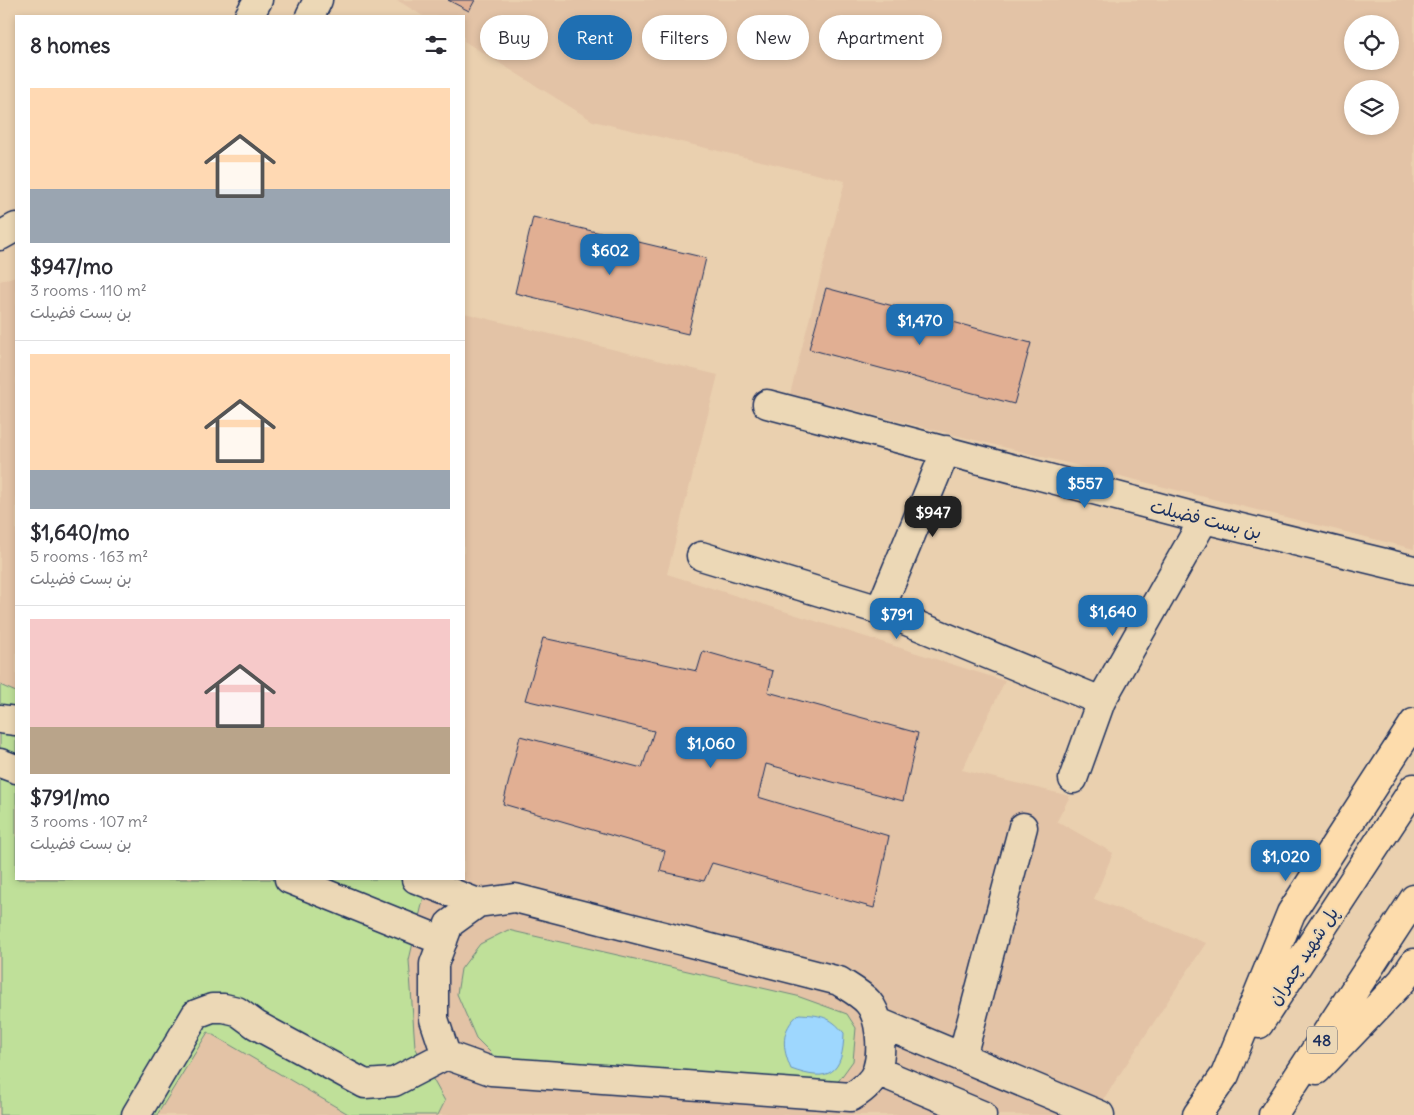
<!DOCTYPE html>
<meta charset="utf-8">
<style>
:root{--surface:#fff;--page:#f2f2f3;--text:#2b2b33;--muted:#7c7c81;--line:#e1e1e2;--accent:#1f6fb2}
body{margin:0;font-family:Delius,"Playpen Sans Arabic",sans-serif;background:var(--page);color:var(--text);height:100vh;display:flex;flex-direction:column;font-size:19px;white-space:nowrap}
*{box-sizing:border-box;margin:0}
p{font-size:16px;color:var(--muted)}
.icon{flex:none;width:28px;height:28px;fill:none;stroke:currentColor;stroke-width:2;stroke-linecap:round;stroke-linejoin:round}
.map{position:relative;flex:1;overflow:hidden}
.sheet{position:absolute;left:15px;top:15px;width:450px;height:865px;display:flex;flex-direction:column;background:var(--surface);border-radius:0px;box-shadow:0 2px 8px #0003}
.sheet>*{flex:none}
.banner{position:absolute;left:480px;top:15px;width:475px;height:45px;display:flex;gap:10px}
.fabs{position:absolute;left:1344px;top:15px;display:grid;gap:10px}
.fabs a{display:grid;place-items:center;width:55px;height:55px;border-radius:50%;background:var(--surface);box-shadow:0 2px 8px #0003;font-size:25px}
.price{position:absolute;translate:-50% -42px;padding:0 11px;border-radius:10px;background:var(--accent);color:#fff;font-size:16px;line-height:32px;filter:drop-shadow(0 1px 2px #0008)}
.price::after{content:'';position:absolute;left:50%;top:30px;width:15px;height:11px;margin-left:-8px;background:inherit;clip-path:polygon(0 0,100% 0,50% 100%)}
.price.selected{background:#222;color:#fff}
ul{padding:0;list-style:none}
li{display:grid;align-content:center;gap:10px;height:265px;padding:0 15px}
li+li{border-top:1px solid var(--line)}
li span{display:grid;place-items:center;height:155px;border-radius:0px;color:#555}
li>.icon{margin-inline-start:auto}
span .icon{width:90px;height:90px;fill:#fffc;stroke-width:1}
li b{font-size:21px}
h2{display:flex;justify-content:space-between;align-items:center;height:60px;padding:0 15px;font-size:21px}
.pill{padding:0 18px;border-radius:22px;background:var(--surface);box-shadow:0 2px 8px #0003;font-size:18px;line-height:45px}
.pill.selected{background:var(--accent);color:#fff}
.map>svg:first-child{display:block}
.built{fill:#e3c3a6;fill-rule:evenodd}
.green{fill:#bfe099;stroke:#6d887c}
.water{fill:#9ed7fe;stroke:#6a94be}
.building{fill:#e1af93;stroke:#1b2f5e}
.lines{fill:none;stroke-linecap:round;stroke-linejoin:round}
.minor-casing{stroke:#1b2f5e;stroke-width:31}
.major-casing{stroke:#1b2f5e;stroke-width:31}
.minor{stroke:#ecd8b6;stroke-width:28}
.major{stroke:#fddcac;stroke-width:28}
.labels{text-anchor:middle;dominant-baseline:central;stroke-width:4;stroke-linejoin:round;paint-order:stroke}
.shield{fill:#ecd8b6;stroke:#5a6278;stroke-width:1}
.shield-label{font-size:16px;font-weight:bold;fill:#1b2f5e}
.street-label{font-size:18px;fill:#1b2f5e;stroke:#ecd8b6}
</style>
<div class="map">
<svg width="1414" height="1115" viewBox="0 0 1414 1115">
<rect width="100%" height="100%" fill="#ead0af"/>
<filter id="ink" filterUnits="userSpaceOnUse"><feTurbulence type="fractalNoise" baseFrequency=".02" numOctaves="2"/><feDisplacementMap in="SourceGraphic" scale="10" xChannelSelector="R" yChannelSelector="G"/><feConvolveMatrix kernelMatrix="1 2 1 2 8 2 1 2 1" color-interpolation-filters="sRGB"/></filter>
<g filter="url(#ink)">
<!-- built -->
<path class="built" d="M397,0h1017v549l-624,-155 55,-213 -252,-60 -129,-80v-25h-41zM1352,24h38v37h-38zM1352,89h38v37h-38z
M16,276v603h448v-566l254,62 -51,199 338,107 -43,89 108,26 -13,25 56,32 -19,46 112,44 -113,172h-1093v-834z"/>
<!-- green -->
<path class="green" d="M0,685l16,7v187h412l-19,81 6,87 30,54 -7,14h-88l-142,-83 -51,83h-157z
M508,930l289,66 50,18 9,14 -3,33 -16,22 -338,-22 -23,-23 -19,-44 4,-25 19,-25z"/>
<!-- water -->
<path class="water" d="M799,1014c21,1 31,2 45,19 -1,41 -15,50 -53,36 -9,-21 -11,-39 8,-55z"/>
<!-- building -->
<path class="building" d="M448,0h27l-6,11z
M533,217l173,41 -18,76 -173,-41z
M826,288l205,55 -17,61 -205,-55z
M543,638l154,33 6,-20 70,20 -5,21 150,41 -15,68 -137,-37 -8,33 131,39 -15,72 -162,-45 -8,18 -44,-10 5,-20 -162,-47 17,-68 122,32 12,-37 -129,-31z"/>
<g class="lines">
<!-- minor casing -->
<g class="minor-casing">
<path id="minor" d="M249,16l9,-16
M310,16l8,-16
M0,236l16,-9
M767,404l437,115 210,51
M701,556l179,54 221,91
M880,610l66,-160
M0,719l16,2
M0,763l16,6
M1073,779l28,-78 103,-182
M289,879l154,62
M416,879l62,24
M515,898l324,83c9,6 22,13 29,21 13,15 15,49 9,68 -4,12 -16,21 -26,27l-360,-26 -45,-16 -12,-36v-55l15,-40 29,-21z
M878,1022l222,93
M962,1057l61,-230
M877,1071l105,44
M136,1115l60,-101 16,-6h12l13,3 19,14 109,59 29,-2 52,-27"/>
</g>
<!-- major casing -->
<g class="major-casing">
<path id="major" d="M1259,1024l155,-236
M1317,1070l85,-89 12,-18
M1197,1115l28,-40 66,-162 123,-190
M1273,1115l141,-216"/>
</g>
<!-- minor -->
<use href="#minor" class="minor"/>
<!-- major -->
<use href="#major" class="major"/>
</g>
</g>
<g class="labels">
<!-- shield labels -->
<rect class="shield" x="1307" y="1026.5" width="30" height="27" rx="4"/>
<g class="shield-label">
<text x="1322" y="1040">48</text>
</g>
<!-- street labels -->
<g class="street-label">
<text transform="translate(1206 519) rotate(14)">بن بست فضیلت</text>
<text transform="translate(1303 956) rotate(-57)">پل شهید چمران</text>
</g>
</g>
</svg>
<div class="fabs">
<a><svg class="icon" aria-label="locate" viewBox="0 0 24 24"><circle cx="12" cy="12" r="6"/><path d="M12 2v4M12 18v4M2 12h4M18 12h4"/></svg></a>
<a><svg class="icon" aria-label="layers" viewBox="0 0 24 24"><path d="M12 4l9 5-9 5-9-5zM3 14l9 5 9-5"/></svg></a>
</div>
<b class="price" style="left:610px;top:276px">$602</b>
<b class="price" style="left:920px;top:346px">$1,470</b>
<b class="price" style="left:1085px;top:509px">$557</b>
<b class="price selected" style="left:933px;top:538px">$947</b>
<b class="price" style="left:1113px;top:637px">$1,640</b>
<b class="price" style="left:897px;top:640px">$791</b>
<b class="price" style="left:711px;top:769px">$1,060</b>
<b class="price" style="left:1286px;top:882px">$1,020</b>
<div class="banner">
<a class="pill">Buy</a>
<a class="pill selected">Rent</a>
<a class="pill">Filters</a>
<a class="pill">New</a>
<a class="pill">Apartment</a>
</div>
<section class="sheet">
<h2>8 homes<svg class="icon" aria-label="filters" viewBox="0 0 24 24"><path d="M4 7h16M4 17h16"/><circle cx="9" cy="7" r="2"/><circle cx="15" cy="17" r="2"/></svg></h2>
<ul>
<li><span style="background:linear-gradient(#ffd9b3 65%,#9aa5b1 0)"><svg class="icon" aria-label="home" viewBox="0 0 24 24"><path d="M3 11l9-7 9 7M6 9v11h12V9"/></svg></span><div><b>$947/mo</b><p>3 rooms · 110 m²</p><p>بن بست فضیلت</p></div></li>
<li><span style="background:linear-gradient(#ffd9b3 75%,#9aa5b1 0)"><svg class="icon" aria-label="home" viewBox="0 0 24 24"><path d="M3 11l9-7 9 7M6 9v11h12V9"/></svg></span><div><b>$1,640/mo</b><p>5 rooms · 163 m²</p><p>بن بست فضیلت</p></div></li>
<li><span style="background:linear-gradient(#f6c9c9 70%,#b9a48a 0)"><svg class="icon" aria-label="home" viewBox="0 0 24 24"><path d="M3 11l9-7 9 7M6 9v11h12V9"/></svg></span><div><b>$791/mo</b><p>3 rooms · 107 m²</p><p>بن بست فضیلت</p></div></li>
</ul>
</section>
</div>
